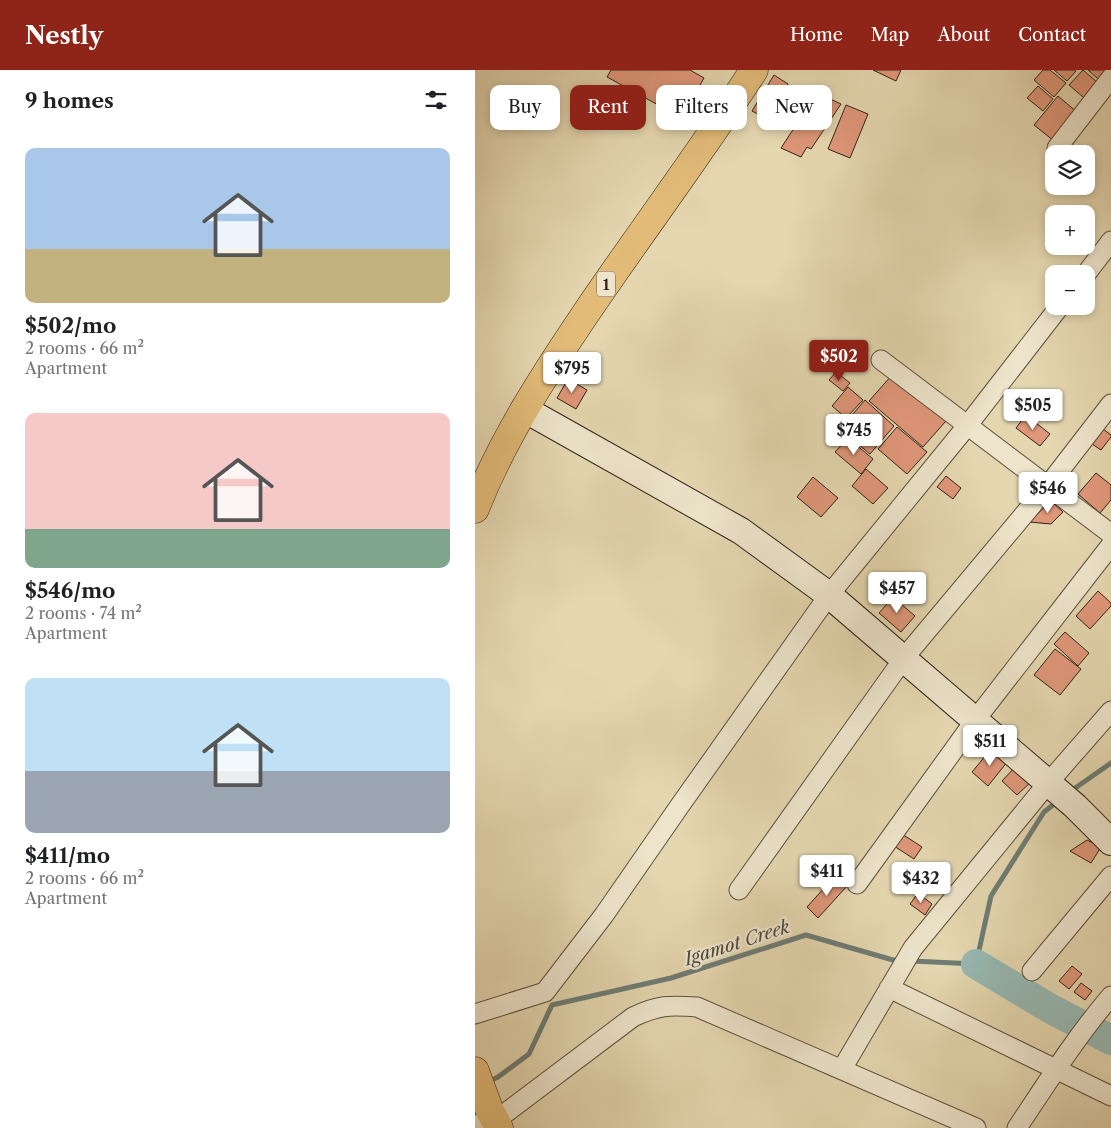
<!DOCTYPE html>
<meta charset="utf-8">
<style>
:root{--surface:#fff;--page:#f2f2f2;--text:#202124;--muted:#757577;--accent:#8f2418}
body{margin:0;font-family:"Libre Caslon Text",serif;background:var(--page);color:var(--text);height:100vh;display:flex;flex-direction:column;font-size:19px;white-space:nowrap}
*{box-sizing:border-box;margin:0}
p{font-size:16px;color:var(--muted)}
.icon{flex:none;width:28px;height:28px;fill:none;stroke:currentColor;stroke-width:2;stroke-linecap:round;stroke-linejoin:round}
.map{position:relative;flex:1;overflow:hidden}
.side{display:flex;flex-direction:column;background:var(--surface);width:475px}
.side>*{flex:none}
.hud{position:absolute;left:15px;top:15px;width:475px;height:45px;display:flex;gap:10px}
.buttons{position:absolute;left:570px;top:75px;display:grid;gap:10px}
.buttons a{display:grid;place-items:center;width:50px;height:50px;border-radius:10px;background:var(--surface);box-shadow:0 2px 8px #0003;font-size:25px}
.price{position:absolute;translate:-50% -42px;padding:0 11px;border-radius:5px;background:#fff;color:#222;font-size:16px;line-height:32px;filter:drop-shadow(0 1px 2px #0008)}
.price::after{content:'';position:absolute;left:50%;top:30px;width:15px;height:11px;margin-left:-8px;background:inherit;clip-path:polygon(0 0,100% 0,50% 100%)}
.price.on{background:var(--accent);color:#fff}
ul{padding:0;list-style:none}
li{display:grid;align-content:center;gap:10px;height:265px;padding:0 25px}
li span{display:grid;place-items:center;height:155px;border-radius:10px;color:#555}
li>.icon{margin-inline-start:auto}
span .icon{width:90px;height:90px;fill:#fffc;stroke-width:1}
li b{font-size:21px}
h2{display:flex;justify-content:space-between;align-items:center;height:60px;padding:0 25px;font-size:21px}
.pill{padding:0 18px;border-radius:10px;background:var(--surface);box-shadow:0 2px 8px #0003;font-size:18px;line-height:45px}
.pill.on{background:var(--accent);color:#fff}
header{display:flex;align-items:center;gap:30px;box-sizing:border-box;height:70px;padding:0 25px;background:var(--accent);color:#fff}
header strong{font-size:24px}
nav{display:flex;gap:28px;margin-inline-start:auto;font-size:18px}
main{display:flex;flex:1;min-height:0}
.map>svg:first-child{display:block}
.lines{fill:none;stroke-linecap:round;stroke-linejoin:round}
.stream{stroke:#6e7c74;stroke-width:5}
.river{stroke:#97b8b1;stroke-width:30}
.building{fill:#df9779;stroke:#312319}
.street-casing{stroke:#5e503e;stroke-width:21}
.secondary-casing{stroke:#312319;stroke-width:28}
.highway-casing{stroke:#312319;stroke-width:29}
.street{stroke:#ede4cb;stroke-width:19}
.secondary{stroke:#ede4cb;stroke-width:26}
.highway{stroke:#e2bb78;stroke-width:28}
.labels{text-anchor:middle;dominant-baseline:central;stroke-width:4.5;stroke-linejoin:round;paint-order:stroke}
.shield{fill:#ede4cb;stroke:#695d4e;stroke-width:1}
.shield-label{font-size:15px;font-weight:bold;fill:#312319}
.water-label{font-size:18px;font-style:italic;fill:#4a483f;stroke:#ede4cb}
</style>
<header>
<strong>Nestly</strong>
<nav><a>Home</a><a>Map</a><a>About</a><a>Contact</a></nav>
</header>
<main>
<section class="side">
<h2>9 homes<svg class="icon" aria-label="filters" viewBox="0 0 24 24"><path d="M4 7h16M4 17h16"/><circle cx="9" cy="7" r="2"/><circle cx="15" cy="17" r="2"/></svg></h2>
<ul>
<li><span style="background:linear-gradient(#a9c7e8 65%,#c2b280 0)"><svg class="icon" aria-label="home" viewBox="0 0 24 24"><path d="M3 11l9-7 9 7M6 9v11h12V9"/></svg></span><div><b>$502/mo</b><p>2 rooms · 66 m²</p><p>Apartment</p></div></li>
<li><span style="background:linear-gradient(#f6c9c9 75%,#7fa58c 0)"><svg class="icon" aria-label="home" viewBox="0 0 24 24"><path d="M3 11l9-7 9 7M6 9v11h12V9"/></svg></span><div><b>$546/mo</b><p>2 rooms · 74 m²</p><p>Apartment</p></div></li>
<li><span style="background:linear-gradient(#bfe0f5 60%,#9aa5b1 0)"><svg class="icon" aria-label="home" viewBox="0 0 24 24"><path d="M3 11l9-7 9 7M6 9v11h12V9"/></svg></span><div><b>$411/mo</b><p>2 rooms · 66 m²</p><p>Apartment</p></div></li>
</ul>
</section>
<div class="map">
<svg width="636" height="1058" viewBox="0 0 636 1058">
<rect width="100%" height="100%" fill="#e4d6af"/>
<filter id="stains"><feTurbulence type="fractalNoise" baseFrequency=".004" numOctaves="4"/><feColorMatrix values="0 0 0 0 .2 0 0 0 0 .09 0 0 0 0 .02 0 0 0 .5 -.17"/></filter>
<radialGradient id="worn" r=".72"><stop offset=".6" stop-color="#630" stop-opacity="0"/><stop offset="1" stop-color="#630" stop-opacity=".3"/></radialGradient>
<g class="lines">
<!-- stream -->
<path class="stream" d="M596,721l40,-28
M437,891l64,3 15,-68 53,-84 14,-11
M13,1012l10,-5 31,-23 23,-49 119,-27 135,-43 87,25h8"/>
<!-- river -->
<path class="river" d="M501,894l75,45 60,31"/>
</g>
<!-- building -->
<path class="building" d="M136,0h79l14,8 -22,40 -75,-41z
M398,0h28l-5,11z
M568,0h7l16,13 -12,14 -20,-17z
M579,0h20l2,1 -9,10z
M608,0l21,18 -14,15 -21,-18z
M613,0h23l-6,15z
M299,5l14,9 -21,35 -15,-8z
M563,16l15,13 -10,12 -16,-13z
M342,23l24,11 -30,45 -4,-2 -6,10 -20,-9z
M583,26l20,17 -24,28 -20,-16z
M371,35l22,9 -18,44 -22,-9z
M361,302l14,11 -7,8 -14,-11z
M417,305l54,46 -23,26 -54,-46z
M93,309l19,11 -11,19 -19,-11z
M373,317l15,13 -17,18 -14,-12z
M390,330l29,26 -24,28 -30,-25z
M551,345l24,19 -10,12 -24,-18z
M422,357l30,25 -20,22 -29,-25z
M628,359l8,6v2l-10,13 -9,-6z
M373,368l25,21 -12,15 -26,-22z
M391,399l22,19 -15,16 -21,-18z
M621,403l15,12v15l-11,13 -22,-19z
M471,406l15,12 -8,11 -16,-12z
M338,407l25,21 -17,19 -24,-20z
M576,431l12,11 -12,12 -22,-2z
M623,521l13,12v3l-21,23 -14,-13z
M418,527l22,19 -14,16 -22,-19z
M590,562l24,21 -11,13 -24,-22z
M580,579l26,20 -21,26 -26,-20z
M517,678l16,13 -20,25 -16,-14z
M541,696l16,15 -15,14 -15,-14z
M427,764l20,13 -8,12 -20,-13z
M612,770l14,7 -10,16 -21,-12z
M439,799l11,8 -11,9 -10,-4z
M360,806l12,10 -29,32 -11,-11z
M443,823l14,11 -7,11 -15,-11z
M597,896l10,8 -13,15 -10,-8z
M606,913l11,8 -7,9 -11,-8z"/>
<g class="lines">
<!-- street casing -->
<g class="street-casing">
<path id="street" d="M582,78l54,-70
M611,204l25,-33
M406,290l230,174
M382,814l119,-165 135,-174
M264,820l165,-232 143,-171 64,-83
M557,901l79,-95
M414,918l222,108
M0,944l70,-22 59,-77 77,-111 148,-209 138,-169 93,-120
M367,999l71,-121 135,-165 63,-72
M0,1055l20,-4 138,-104c25,-12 36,-12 64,-10l279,121
M542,1058c30,-45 59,-91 94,-132"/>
</g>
<!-- secondary casing -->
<g class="secondary-casing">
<path id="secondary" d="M49,339l217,122 88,64 246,211 36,36"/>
</g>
<!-- highway casing -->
<g class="highway-casing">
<path id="highway" d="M0,439c27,-69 68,-132 109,-193 56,-83 116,-162 170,-246
M0,1001l14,38 10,19"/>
</g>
<!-- street -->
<use href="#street" class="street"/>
<!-- secondary -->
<use href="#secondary" class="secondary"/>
<!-- highway -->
<use href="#highway" class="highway"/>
</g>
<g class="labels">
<!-- shield labels -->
<rect class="shield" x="122" y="201.5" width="18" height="25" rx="4"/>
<g class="shield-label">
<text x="131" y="214">1</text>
</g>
<!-- water labels -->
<g class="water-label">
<text transform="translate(262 873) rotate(-18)">Igamot Creek</text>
</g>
</g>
<rect width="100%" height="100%" filter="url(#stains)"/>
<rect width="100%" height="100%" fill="url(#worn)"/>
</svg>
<div class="buttons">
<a><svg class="icon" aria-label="layers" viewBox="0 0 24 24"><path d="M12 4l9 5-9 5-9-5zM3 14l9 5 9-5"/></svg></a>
<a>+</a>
<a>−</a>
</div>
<b class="price on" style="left:364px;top:312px">$502</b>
<b class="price" style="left:97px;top:324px">$795</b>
<b class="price" style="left:558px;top:361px">$505</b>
<b class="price" style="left:379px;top:386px">$745</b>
<b class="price" style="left:573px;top:444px">$546</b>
<b class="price" style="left:422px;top:544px">$457</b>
<b class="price" style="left:515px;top:697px">$511</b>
<b class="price" style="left:352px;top:827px">$411</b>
<b class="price" style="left:446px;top:834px">$432</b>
<div class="hud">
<a class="pill">Buy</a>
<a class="pill on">Rent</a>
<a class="pill">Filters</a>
<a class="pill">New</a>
</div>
</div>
</main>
